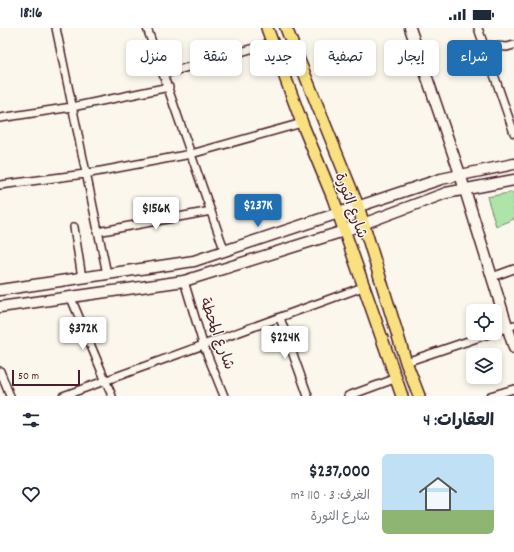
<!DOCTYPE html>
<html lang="ar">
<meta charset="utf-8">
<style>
:root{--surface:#fff;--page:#f2f2f3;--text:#1f2937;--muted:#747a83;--line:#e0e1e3;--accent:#1f6fb2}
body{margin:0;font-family:Dekko,"Playpen Sans Arabic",sans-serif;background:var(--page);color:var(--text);direction:rtl;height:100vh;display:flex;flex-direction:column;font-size:15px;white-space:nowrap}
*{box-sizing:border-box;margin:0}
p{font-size:13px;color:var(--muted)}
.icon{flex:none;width:22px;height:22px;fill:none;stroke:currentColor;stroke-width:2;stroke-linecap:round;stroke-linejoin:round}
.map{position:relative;height:368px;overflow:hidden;direction:ltr}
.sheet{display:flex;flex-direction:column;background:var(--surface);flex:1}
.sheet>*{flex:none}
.guide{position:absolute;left:12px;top:12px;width:490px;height:36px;direction:rtl;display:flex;gap:8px}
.buttons{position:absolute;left:466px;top:276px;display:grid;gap:8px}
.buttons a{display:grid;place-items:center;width:36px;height:36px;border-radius:6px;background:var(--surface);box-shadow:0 2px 6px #0003;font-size:20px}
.scale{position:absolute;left:12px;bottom:10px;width:68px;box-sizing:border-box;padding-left:4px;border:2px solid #4a1f2b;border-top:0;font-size:11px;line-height:14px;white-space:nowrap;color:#4a1f2b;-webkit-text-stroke:3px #fbf7ec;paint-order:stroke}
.price{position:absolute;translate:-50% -34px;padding:0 9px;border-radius:4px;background:#fff;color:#222;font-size:13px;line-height:26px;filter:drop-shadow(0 1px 2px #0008)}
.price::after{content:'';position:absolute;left:50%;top:24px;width:12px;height:9px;margin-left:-6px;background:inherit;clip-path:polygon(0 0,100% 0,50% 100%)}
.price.active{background:var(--accent);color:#fff}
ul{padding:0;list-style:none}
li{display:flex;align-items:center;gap:12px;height:100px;padding:0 20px}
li+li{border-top:1px solid var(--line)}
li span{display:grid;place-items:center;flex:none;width:112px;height:80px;border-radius:6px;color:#555}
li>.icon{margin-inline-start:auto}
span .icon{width:48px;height:48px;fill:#fffc;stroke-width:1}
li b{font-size:17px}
h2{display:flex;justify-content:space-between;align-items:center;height:48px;padding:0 20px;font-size:17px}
.chip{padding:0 14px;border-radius:6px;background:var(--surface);box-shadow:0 2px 6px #0003;font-size:14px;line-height:36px}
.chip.active{background:var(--accent);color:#fff}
.status{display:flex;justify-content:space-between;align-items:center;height:28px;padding:0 20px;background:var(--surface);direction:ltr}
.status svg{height:11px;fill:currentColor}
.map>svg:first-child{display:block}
.green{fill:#ade5a9;stroke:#7c826a}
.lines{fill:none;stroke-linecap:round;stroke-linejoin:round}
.street-casing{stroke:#4a1f2b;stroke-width:10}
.secondary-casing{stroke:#4a1f2b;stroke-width:13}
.primary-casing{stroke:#4a1f2b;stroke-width:14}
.street{stroke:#fbf7ec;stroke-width:7}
.secondary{stroke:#fbf7ec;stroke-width:10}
.primary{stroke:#f9e181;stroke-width:11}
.labels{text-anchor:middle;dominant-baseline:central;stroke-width:3;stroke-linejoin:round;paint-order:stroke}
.street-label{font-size:15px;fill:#4a1f2b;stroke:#fbf7ec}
</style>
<div class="status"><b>18:16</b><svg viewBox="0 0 49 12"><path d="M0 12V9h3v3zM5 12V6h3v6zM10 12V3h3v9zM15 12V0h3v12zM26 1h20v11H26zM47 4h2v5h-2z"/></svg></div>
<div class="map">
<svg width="514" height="368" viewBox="0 0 514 368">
<rect width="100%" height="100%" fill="#fbf7ec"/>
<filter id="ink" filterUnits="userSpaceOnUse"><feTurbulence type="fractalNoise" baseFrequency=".025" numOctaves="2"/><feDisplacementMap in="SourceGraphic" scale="8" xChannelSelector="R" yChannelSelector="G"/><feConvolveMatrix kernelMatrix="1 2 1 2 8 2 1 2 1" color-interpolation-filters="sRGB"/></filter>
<g filter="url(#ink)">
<!-- green -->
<path class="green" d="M514,164v27l-18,7 -9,-29z"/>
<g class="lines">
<!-- street casing -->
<g class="street-casing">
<path id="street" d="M56,0l51,246
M147,0l78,224
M478,0l36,105
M484,17l23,2 7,-2
M164,46l108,-31
M0,90l72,-11 97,-20
M0,157l85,-11 106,-20 111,-31
M74,199l8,51
M97,204l114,-21
M492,249l22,-8
M184,253l19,63 21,52
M71,270l41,98
M280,290l28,78
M495,304l19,-7
M406,334l86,-29
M0,343l10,25
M63,368l300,-109
M348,368l49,-18
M490,368l24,-7"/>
</g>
<!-- secondary casing -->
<g class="secondary-casing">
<path id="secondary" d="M410,0l50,146 54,174
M0,262l194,-29 247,-82 73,-15
M0,279l184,-26 160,-50 102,-38 68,-13"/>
</g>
<!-- primary casing -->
<g class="primary-casing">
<path id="primary" d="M267,0l35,95 31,75 69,198
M286,0l72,178 48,156 13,34"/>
</g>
<!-- street -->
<use href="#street" class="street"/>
<!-- secondary -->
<use href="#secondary" class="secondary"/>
<!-- primary -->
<use href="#primary" class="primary"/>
</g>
</g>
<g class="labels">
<!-- street labels -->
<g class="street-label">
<text transform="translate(350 178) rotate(70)">شارع الثورة</text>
<text transform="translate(216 306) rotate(70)">شارع المحطة</text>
</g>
</g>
</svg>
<div class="buttons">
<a><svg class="icon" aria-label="locate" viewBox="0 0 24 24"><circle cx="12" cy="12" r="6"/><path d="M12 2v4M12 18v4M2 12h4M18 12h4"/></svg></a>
<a><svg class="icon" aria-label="layers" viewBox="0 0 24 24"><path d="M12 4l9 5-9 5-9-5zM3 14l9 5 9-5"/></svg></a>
</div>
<div class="scale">50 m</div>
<b class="price active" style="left:258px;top:200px">$237K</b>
<b class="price" style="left:156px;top:203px">$156K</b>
<b class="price" style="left:83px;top:323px">$372K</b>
<b class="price" style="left:285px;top:332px">$224K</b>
<div class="guide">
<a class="chip active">شراء</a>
<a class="chip">إيجار</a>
<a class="chip">تصفية</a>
<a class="chip">جديد</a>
<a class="chip">شقة</a>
<a class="chip">منزل</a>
</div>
</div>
<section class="sheet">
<h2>العقارات: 4<svg class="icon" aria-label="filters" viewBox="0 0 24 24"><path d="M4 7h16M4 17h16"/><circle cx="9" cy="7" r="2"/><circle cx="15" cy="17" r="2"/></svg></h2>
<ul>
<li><span style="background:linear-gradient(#bfe0f5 70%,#8fb573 0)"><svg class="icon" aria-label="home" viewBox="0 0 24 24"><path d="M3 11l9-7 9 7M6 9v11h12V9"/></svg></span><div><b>$237,000</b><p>الغرف: 3 · 110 m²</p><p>شارع الثورة</p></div><svg class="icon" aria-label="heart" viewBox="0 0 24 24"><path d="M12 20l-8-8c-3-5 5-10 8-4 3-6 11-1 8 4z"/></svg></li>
</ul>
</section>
